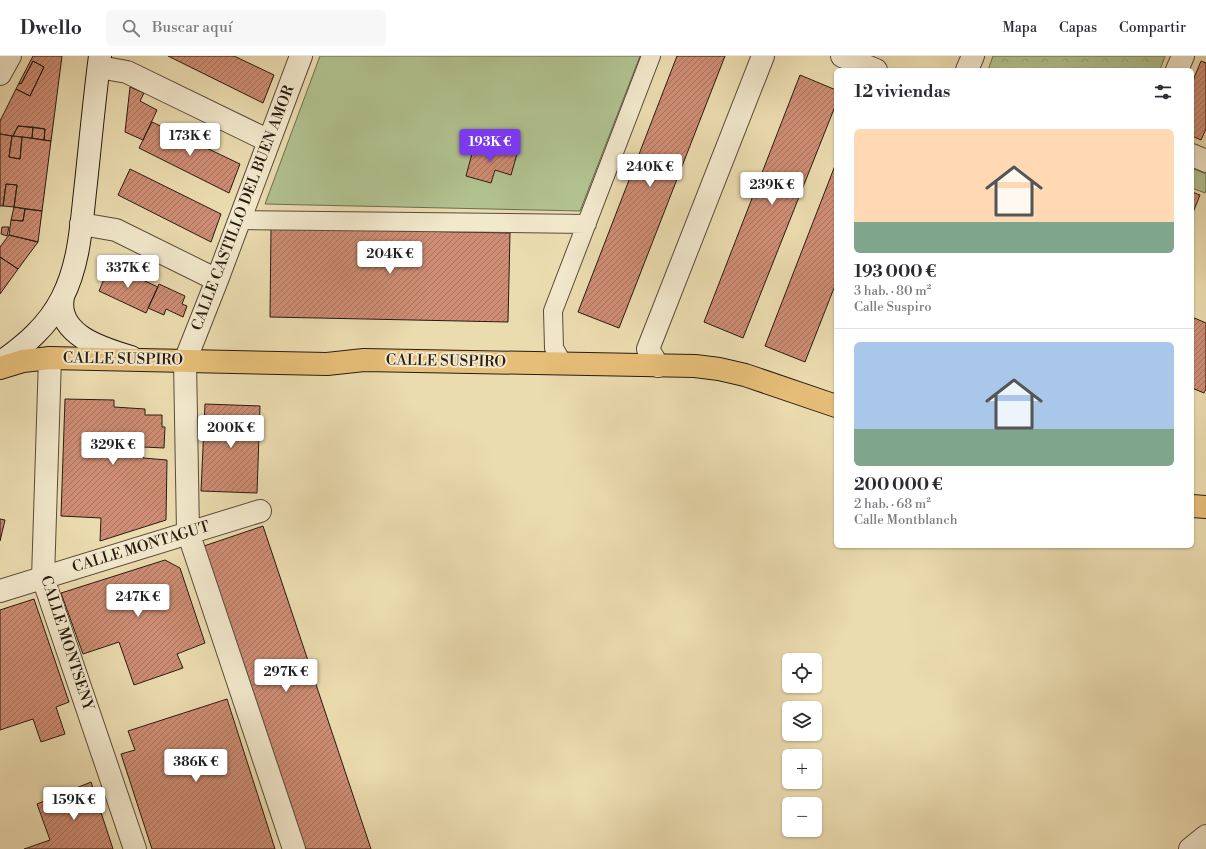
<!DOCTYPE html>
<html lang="es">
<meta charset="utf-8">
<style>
:root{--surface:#fff;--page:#f7f7f7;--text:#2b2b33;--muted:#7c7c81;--line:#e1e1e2;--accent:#7c3aed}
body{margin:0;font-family:"Libre Bodoni",serif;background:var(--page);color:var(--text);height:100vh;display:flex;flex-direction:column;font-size:15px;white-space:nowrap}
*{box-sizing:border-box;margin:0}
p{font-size:13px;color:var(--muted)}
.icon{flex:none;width:22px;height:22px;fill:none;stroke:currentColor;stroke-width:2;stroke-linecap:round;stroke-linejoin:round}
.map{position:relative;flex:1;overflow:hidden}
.details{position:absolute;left:834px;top:12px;width:360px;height:480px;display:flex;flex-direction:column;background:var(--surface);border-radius:6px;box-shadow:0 1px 3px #0004}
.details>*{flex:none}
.tools{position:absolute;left:782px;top:597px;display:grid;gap:8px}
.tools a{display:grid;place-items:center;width:40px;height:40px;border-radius:6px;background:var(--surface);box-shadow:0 1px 3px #0004;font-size:20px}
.price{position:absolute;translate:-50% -34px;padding:0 9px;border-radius:4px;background:#fff;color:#222;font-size:13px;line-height:26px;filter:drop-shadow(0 1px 2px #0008)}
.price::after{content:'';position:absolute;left:50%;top:24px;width:12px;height:9px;margin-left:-6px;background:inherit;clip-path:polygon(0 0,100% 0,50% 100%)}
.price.on{background:var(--accent);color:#fff}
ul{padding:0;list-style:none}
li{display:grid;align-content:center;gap:8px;height:212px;padding:0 20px}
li+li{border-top:1px solid var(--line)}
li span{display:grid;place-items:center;height:124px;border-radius:6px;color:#555}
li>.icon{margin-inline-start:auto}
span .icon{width:72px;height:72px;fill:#fffc;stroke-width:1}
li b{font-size:17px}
h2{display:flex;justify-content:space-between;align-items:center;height:48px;padding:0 20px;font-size:17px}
header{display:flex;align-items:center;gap:24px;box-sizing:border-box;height:56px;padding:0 20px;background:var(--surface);border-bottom:1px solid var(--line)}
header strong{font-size:19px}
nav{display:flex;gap:22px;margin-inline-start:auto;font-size:14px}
.search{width:280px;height:36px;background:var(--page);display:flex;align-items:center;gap:10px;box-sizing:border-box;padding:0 14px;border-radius:6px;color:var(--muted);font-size:15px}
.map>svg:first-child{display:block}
.forest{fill:url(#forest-crowns);stroke:#6c6e50}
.garden{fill:#b1c290;stroke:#6c6e50}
.building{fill:url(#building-hatch);stroke:#281b10}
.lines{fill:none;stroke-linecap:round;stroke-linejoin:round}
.pedestrian-casing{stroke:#594b38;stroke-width:20}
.minor-casing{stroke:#594b38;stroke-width:24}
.secondary-casing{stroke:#281b10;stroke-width:24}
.primary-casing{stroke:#281b10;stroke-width:24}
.pedestrian{stroke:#f2e8cc;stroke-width:18}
.minor{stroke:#f2e8cc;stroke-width:22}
.secondary{stroke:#f2e8cc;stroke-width:22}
.primary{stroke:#e6be78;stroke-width:22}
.labels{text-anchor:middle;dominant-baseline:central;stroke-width:4;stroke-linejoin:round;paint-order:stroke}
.street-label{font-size:15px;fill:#281b10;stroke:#f2e8cc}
</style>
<header>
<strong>Dwello</strong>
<div class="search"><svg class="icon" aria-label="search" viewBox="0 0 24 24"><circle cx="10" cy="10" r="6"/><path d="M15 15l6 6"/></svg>Buscar aquí</div>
<nav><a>Mapa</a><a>Capas</a><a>Compartir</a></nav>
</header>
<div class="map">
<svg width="1206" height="793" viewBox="0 0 1206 793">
<defs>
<pattern id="forest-crowns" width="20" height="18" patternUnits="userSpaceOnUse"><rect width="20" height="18" fill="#b1c290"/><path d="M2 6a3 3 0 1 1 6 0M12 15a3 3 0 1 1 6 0" fill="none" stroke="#98a67b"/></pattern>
<pattern id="building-hatch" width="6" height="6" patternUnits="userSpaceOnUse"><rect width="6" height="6" fill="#ce8d74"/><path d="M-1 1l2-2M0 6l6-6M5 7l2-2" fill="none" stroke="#a7725e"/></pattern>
</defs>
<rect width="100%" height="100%" fill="#ebdcb0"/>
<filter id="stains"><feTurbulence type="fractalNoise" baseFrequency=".005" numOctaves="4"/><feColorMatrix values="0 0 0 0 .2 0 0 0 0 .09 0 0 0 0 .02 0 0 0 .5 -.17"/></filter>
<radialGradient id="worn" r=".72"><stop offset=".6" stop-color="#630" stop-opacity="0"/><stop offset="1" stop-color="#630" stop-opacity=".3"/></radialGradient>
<!-- forest -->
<path class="forest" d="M993,0h172l-5,14h-172z"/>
<!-- garden -->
<path class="garden" d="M320,0h320l-60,155 -315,-7z
M1192,112l14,6v16l-1,3 -13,-5z"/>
<!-- building -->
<path class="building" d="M33,0h29l-11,85 -7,-1 1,-11 -27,-3 -5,10 -13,-2v-13l16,-32 14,7 14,-29 -11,-6 -12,23 -2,-1z
M168,0h66l40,19 -11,28z
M677,0h48l-106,272 -41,-16z
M33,5l11,6 -14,29 -14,-7 3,-6 2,1z
M1201,5l5,2v66l-5,11 -9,-4v-53z
M800,19l36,15v14l-93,234 -39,-16z
M130,31l14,6 -4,8 17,9 -14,30 -18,-8z
M152,66l88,42 -11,29 -90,-45z
M18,70l15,1 -1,11 -19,-2z
M33,71l12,2 -1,11 -12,-2z
M0,78l12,2 -3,21 11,2 2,-22 29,4 -9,70 -28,-4 3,-22 -11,-1 -3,22h-3z
M12,80l10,1 -2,22 -11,-2z
M483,88l34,10 -6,21 -16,-5 -4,13 -25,-7 7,-26 7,3z
M836,107v120l-31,79 -40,-16z
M130,113l91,45 -10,28 -93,-47z
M6,128l11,1 -3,22 -11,-1z
M1192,136l8,3 -8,20z
M14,151l11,2 -2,12 -12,-1z
M25,153l17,2 -4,31 -29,-7 2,-15 12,1z
M2,171h7l-2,9 -6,-2z
M271,172l239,5 -2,89 -238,-5z
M9,179l29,7 -20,27 -18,-12v-10z
M0,201l18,12 -18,25z
M110,209l48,22 -12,26 -47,-22z
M159,228l26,12 -3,8 5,2 -4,11 -17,-8 -2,6 -16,-7z
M1192,261l14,6v66l-2,4 -12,-5z
M65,343l49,1v7l31,2v6h17v12h3l-1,21 -21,-1v11l24,2 -1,60 -66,21 1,-23 -40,-2z
M205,348l55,2 -3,87 -56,-2z
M0,463l5,1 -5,21z
M263,470l108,323h-67l-100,-303z
M165,504l15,8 25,75 -28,11 6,14 -49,17 -15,-43 -36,12 -22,-61z
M34,543l35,103 -13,5 9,27 -24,8 -8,-23 -33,11v-120z
M227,643l48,150h-123l-31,-95 14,-4 -7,-19z
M91,726l22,67h-89l26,-9 -13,-36z"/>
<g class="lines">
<!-- pedestrian casing -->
<g class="pedestrian-casing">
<path id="pedestrian" d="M239,164l348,4
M563,308l-9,-16 -1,-37 98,-255"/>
</g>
<!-- minor casing -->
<g class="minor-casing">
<path id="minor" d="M842,0l34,14
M99,11l28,5 142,69
M967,14l6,-14
M1177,14l6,-14
M0,18l10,-18
M1192,99l14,6
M81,168l35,6 101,50
M50,302l-7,220 92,271
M658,310l-10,-17 115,-293
M0,535l260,-80
M294,793l-106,-317 -3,-171 32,-81 84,-224
M1190,793l16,-13"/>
</g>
<!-- secondary casing -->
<g class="secondary-casing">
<path id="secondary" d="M63,241c-8,38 41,52 68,60
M0,307c25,-18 48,-37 62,-65 17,-33 19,-70 23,-106 5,-45 9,-91 15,-136"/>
</g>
<!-- primary casing -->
<g class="primary-casing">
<path id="primary" d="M0,312l23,-7 27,-3 277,6 37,-4 331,6 24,3 26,6 91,31
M1192,450l14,1"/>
</g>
<!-- pedestrian -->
<use href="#pedestrian" class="pedestrian"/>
<!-- minor -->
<use href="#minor" class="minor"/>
<!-- secondary -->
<use href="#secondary" class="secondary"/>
<!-- primary -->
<use href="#primary" class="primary"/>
</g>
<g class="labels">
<!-- street labels -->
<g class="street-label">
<text transform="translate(243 152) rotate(-69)">CALLE CASTILLO DEL BUEN AMOR</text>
<text transform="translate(123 303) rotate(1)">CALLE SUSPIRO</text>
<text transform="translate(446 305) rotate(1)">CALLE SUSPIRO</text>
<text transform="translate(141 491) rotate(-17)">CALLE MONTAGUT</text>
<text transform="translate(67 587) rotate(72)">CALLE MONTSENY</text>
</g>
</g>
<rect width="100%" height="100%" filter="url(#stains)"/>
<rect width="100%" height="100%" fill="url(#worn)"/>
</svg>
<div class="tools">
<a><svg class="icon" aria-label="locate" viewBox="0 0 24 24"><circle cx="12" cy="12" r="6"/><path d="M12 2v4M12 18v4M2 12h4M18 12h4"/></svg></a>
<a><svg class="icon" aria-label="layers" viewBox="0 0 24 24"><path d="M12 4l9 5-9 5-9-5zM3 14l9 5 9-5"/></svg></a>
<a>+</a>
<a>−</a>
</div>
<b class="price" style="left:190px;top:101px">173K €</b>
<b class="price on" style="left:490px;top:107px">193K €</b>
<b class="price" style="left:650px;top:132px">240K €</b>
<b class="price" style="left:772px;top:150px">239K €</b>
<b class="price" style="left:390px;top:219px">204K €</b>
<b class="price" style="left:128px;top:233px">337K €</b>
<b class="price" style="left:231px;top:393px">200K €</b>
<b class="price" style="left:113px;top:410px">329K €</b>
<b class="price" style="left:138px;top:562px">247K €</b>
<b class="price" style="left:286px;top:637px">297K €</b>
<b class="price" style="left:196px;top:727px">386K €</b>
<b class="price" style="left:74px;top:765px">159K €</b>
<section class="details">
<h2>12 viviendas<svg class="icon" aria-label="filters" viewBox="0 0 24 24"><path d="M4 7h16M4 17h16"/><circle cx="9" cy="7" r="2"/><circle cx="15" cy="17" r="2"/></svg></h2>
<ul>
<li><span style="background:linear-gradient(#ffd9b3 75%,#7fa58c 0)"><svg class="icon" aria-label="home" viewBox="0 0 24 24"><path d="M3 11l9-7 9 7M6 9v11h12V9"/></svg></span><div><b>193 000 €</b><p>3 hab. · 80 m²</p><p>Calle Suspiro</p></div></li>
<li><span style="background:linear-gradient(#a9c7e8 70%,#7fa58c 0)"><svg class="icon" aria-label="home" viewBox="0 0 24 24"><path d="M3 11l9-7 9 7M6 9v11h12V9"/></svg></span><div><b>200 000 €</b><p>2 hab. · 68 m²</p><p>Calle Montblanch</p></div></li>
</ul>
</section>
</div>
